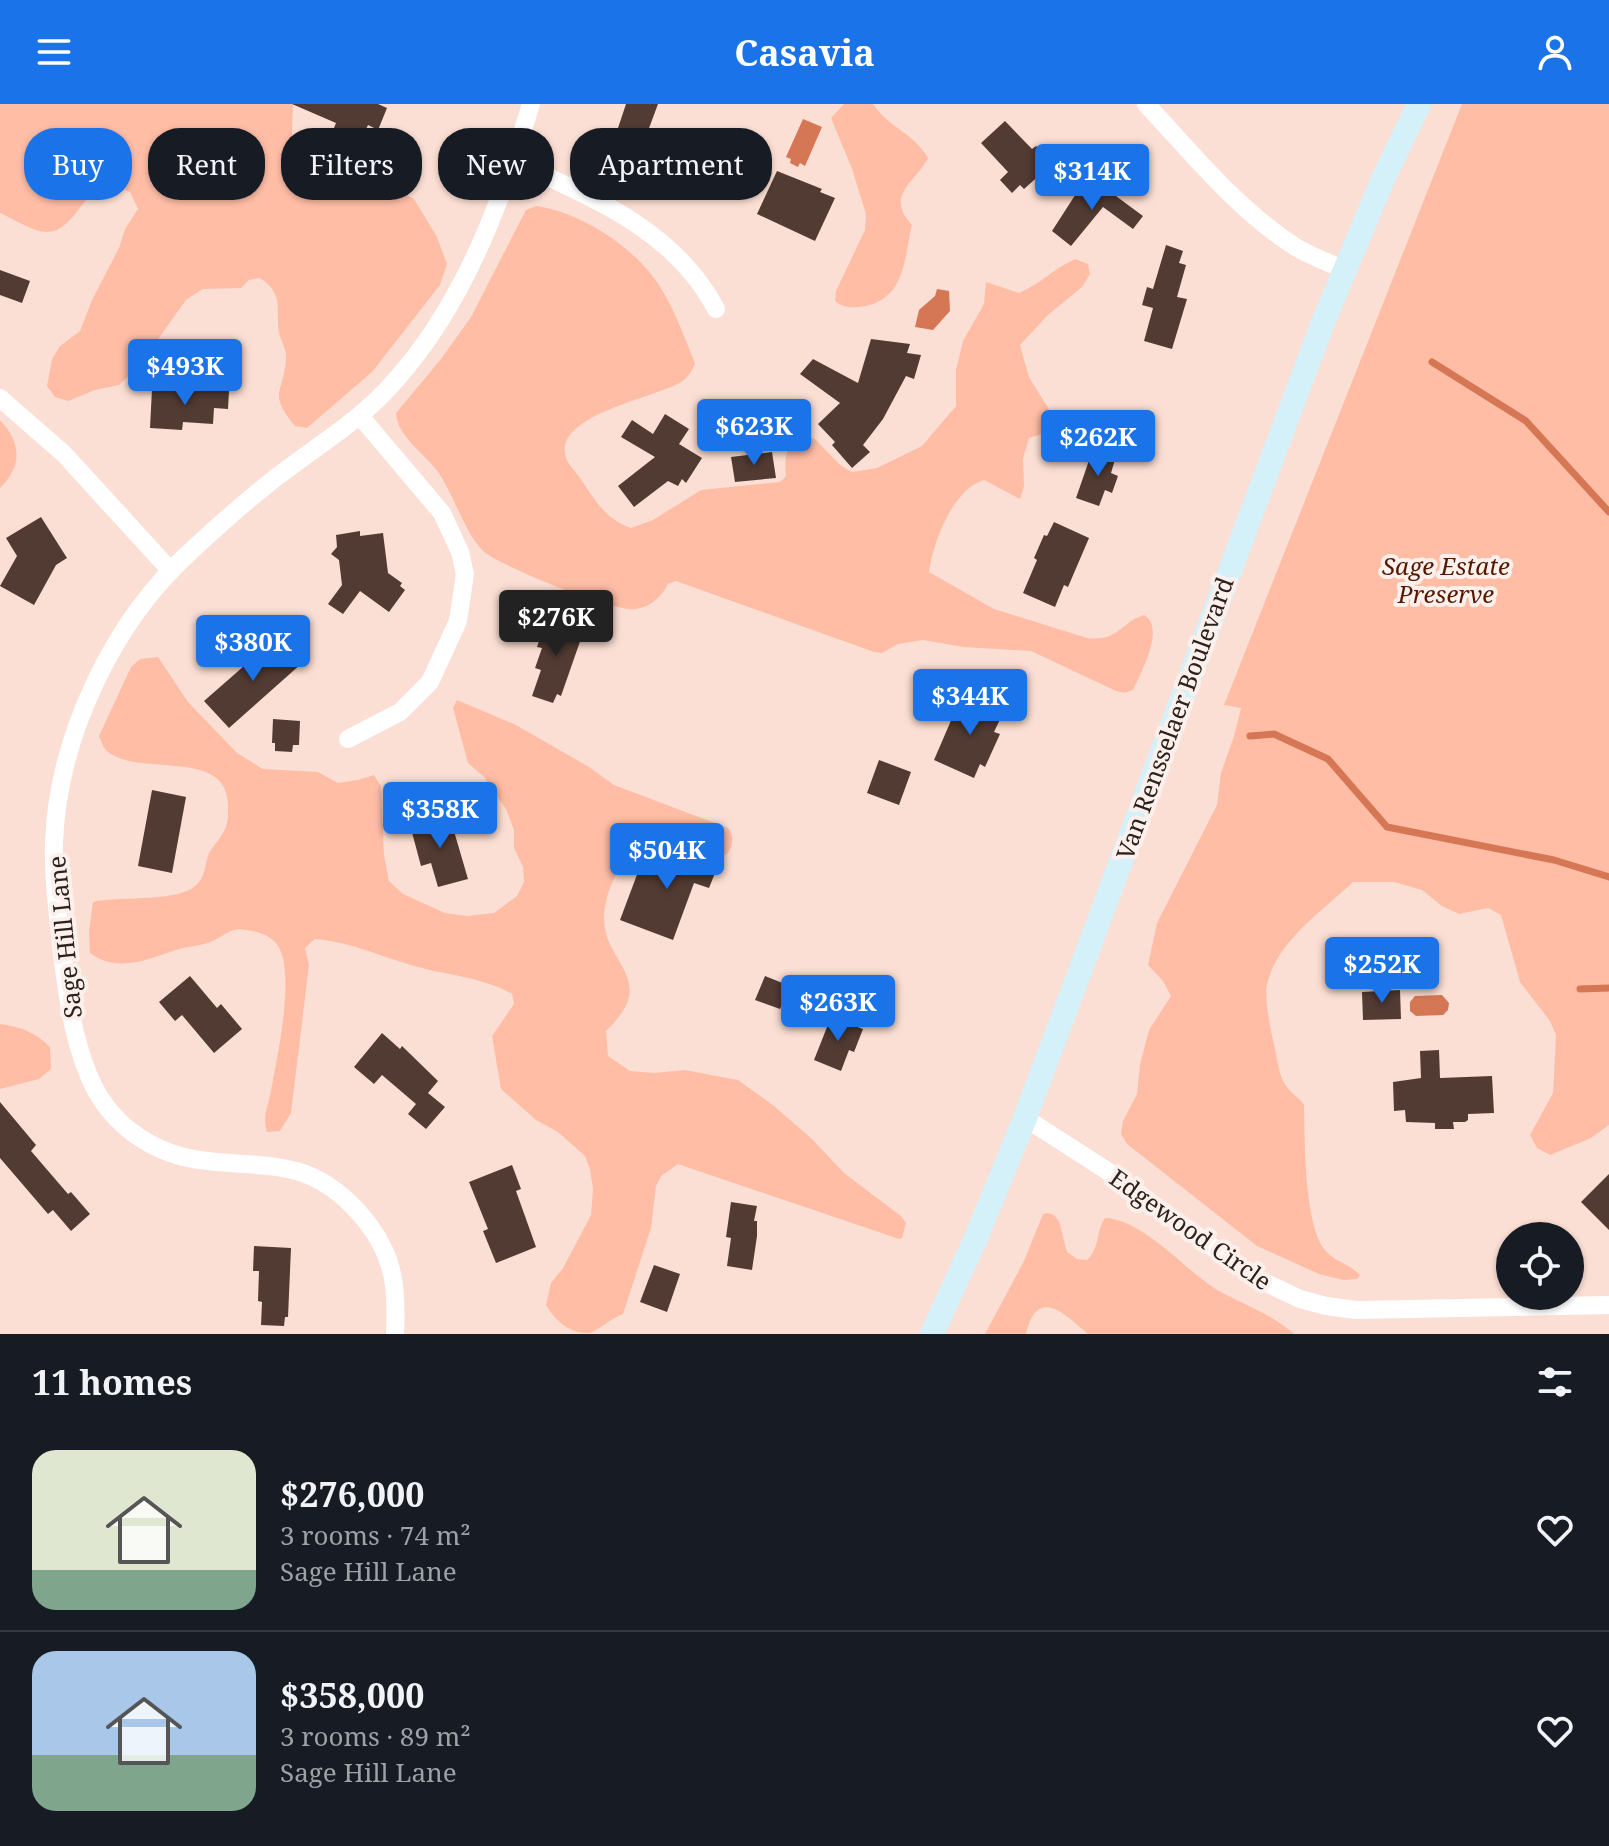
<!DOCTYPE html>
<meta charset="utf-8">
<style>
:root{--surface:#171b24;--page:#20242c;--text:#f1f3f6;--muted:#9ea1a6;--line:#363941;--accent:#1a73e8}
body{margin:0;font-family:"Noto Serif",serif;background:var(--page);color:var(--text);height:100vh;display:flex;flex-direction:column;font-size:30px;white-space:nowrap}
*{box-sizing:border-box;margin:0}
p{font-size:26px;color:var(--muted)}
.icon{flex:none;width:44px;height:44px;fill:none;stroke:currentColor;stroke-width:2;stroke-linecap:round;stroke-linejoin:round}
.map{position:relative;height:1230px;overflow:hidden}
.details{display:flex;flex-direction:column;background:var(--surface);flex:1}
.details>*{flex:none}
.guide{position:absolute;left:24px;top:24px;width:800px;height:72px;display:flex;gap:16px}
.tools{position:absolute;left:1496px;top:1118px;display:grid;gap:16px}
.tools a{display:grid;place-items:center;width:88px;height:88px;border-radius:50%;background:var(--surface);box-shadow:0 2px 6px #0004;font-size:40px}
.price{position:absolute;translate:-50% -68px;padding:0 18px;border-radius:8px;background:var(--accent);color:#fff;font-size:26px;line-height:52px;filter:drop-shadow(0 2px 4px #0008)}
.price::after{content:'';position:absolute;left:50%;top:48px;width:24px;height:18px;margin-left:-12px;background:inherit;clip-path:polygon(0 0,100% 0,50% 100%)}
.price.selected{background:#222;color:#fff}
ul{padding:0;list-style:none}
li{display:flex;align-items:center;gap:24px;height:200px;padding:0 32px}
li+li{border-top:2px solid var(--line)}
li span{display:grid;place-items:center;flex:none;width:224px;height:160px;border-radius:24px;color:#555}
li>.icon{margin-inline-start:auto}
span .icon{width:96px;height:96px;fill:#fffc;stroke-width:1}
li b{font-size:34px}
h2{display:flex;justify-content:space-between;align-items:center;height:96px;padding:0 32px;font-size:34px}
.chip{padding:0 28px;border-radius:32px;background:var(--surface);box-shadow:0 2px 6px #0004;font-size:28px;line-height:72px}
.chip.selected{background:var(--accent);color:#fff}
header{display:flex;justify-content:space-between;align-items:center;height:104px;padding:0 32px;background:var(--accent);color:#fff;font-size:36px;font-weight:700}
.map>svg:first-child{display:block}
.green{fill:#ffbda6}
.water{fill:#d57754}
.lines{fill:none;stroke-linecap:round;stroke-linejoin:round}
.stream{stroke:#d57754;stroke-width:7}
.building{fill:#523b33}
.street{stroke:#fff;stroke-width:18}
.secondary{stroke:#d4f0f9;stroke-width:24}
.labels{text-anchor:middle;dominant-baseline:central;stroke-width:8;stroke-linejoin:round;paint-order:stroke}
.park-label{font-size:24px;font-style:italic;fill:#541900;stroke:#fcf0ec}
.street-label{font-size:24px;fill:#2b211d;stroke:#fcf0ec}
</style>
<header><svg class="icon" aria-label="menu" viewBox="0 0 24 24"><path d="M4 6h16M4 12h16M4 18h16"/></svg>Casavia<svg class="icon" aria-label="person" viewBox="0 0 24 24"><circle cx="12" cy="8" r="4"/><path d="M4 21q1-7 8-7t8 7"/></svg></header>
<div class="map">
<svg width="1609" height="1230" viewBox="0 0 1609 1230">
<rect width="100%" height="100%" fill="#fcdfd4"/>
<!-- green -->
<path class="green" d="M0,0h293c0,14 -2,31 0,45 5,22 21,49 46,42h59l16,8 23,38 10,27 -7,21 -68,87 -65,56 -12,-2c-29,-34 -10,-34 -9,-69 0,-9 -5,-16 -7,-24 -4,-25 6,-38 -19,-55l-11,2 -8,8 -38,1 -17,11 -48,67 -19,18 -24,5 -27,11 -13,-4 -8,-11 5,-27 8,-13 20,-15 12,-31 27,-52 6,-19 13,-20 -8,-17c-6,-2 -12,-6 -18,-7 -27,-4 -35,47 -65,47 -14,0 -33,-13 -47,-19z
M844,0h29c14,22 43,31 55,54 -12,24 -44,37 -16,67 -8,33 -6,77 -53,82 -10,1 -17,0 -24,-6l1,-10 29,-61 1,-16 -14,-45 -21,-51z
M1462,0h147v1021l-18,13 -41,17 -13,-7 -7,-13 23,-42 3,-58 -6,-14 -30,-39 -19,-67 -13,-7 -29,6 -17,-8 -20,-16 -28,-8h-41c-30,29 -76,58 -86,103 -3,12 3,42 6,55 4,14 5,36 14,47 5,7 12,10 17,18 1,35 0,116 20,144 9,12 26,15 36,26l-3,4 -14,1 -24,-6 -62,-28 -130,-102 -6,-10 2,-13 14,-27 3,-30 9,-34 22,-34 -8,-15 -15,-16 9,-42 60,-118 4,-32 13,-37 7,-28 -17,-3z
M536,102c42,6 88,35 115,68 20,25 32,60 44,89 -3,8 -7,15 -14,19 -24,16 -129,32 -115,76 2,6 10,14 14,20 16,23 24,40 51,50l22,-8 48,-30 79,-8 6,-6c-2,-16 0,-28 10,-41l19,4 25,26 12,7 25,-4 45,-22 34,-40v-36l7,-29 21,-37 2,-22 33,11c21,-9 36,-25 56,-34l13,5 2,10 -8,13 -34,28 -28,30 9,32 21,34v11l-6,11 -15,5 -6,21 1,27 -4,13 -36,-19c-31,9 -51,62 -55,92l65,37 93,29c32,4 32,-15 57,-23 22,13 -3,57 -11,75l-8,3 -9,-2 -85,-40 -68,-4 -40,-7 -25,4 -16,9 -8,-1 -198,-71 -8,3c-6,12 -17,23 -32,25 -21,4 -136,-43 -153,-58 -18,-18 -29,-56 -45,-79 -13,-18 -41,-36 -42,-59l45,-54 30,-42 55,-107z
M0,316c21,22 23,46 0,68z
M158,553l30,45 49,51 26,16 55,3 20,11 20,-3 16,-5 7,11 3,69 5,26 14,13 42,19 22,3 27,-3 23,-17 7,-14 -1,-15 -9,-19v-18l-8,-21 -22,-32 -16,-14 -15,-55 4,-8 59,25 73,42 25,18 114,43c7,9 5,19 -2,27 -19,-2 -35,-15 -53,-17 -44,-5 -77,58 -67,95 4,18 20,33 23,51 4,19 -11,35 -23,47l2,25 22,15 24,2 31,-3 53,10 36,26 38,33 32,34 57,43 5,7 -4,15 -3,1 -221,-75 -17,12 -5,10 -5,42 -28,86c-12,4 -21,14 -33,19 -21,1 -35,-13 -44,-28l5,-22 12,-15 28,-53 2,-26 -3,-20 -5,-13 -27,-24 -22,-12 -35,-31 -9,-53 22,-32 -2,-10c-28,-16 -59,-18 -90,-26 -36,-9 -69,-26 -107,-29l-10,9 4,17 -18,148 -11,18 -13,1c-5,-16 1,-25 4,-41 5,-30 28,-128 3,-150 -8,-7 -18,-10 -28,-11 -15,-3 -20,5 -33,11 -9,4 -20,5 -30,7 -32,9 -63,27 -93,5l-1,-21 4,-30c27,-7 90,2 106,-20 7,-9 6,-20 10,-29 4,-7 10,-13 14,-20 6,-10 5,-20 5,-30 -3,-55 -88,-26 -120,-51 -4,-3 -7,-11 -9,-16l32,-69 9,-8z
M0,920c21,3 35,8 50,23l1,22 -12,10 -39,10z
M1048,1109l6,2 5,6 8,31 10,7 10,1c13,-12 9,-29 18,-42 40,2 80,53 114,73 25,14 53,23 75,43h-206c-24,-21 -51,-48 -62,0h-41l39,-73 19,-47z"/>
<!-- water -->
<path class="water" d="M803,15l19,8 -17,39 -5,-3 -2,4 -8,-4 1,-4 -5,-2z
M937,185l12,2 1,20 -17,19 -18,-3 4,-17 16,-14z
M192,249l43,1 -1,22 -43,-1z
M1442,891l7,8 -1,7 -5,5 -27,1 -6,-5v-9l5,-6z"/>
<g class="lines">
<!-- stream -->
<path class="stream" d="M1432,258l94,59 83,91
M1250,632l24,-2 54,25 59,68 167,33 55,17
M1580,885l29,-1"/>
</g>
<!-- building -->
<path class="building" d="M292,0h86l9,4 -9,22 -10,-5 -12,26 -27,-11 7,-17z
M626,0h32l-20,54 -12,-4 -3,10 -22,-7 7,-22 7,2z
M1005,17l27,28 4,-3 16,18 -28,25 -4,-4 -8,8 -12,-13 8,-8 -27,-29z
M777,67l45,18 -2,3 15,6 -20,43 -58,-27z
M1101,81l42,31 -10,13 -30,-22 -32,39 -19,-15 29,-45h7l8,6z
M1166,141l17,6 -4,12 7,2 -9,32 10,2 -15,50 -28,-8 9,-33 -11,-3 5,-18 6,2z
M0,166l30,11 -8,22 -22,-8z
M871,235l39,5 -3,9 14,2 -7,24 -8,-3 -23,43 -20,26 7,7 -18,16 -20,-23 3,-3 -17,-18 22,-21 -40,-29 13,-15 45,24z
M152,285l77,2 -1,18 -14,-1 -1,16 -30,-2 -1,8 -32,-2z
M665,310l24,15 -10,15 23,14 -16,25 -4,-4 -4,7 -10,-5 -34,26 -16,-21 37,-29 -34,-20 11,-17 21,14z
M1093,345l23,7 -5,17 7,3 -6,17 -7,-3 -6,16 -23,-8z
M772,348l4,26 -41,4 -4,-25z
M41,413l26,41 -11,7 -22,40 -34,-19 17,-30 -11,-18z
M1054,418l35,16 -21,49 -4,-2 -9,22 -32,-14 14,-33 -3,-2 10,-23 3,1z
M360,427v5l23,-3 5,40 14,10 -2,3 5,4 -16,22 -29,-21 -17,23 -15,-10 14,-19 -3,-25 -8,-6 6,-7 -1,-12z
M547,513l37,13 -23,66 -4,-2 -4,9 -21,-7 9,-26 -6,-2 7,-20 -5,-1z
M277,533l24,27 -72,64 -25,-27z
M962,591l41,18 -9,19 6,2 -15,33 -5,-3 -6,14 -40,-18z
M273,615l27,2 -1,24h-6l-1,7 -17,-1v-8h-3z
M879,656l32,12 -12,33 -32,-12z
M152,686l34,7 -14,76 -34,-7z
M449,710l19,65 -30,8 -7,-24 -10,3 -11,-41z
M668,740l51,19 -10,25 -15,-5 -21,57 -53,-20 21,-56 17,7z
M190,872l27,32 4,-4 21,25 -28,24 -32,-38 -7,6 -16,-19z
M765,872l25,10 -10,23 -25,-9z
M1400,886l1,29 -38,1 -1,-28z
M831,913l32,12 -9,23 -5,-2 -8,21 -27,-11z
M382,929l18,16 2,-3 36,35 -10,12 17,14 -19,22 -18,-15 8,-10 -34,-29 -8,9 -20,-17z
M1439,946l1,28 52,-2 2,37 -26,1v6l-3,2h-12l1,7h-19v-6l-29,-1 -1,-12 -11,1 -1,-29 28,-4 -1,-27z
M0,998l36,43 -5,6 37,43 3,-2 19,22 -19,17 -18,-21 -5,4 -48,-56z
M512,1061l9,24 -5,2 20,56 -40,16 -13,-32 5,-2 -19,-47z
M1609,1070v56l-28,-28z
M731,1098l26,4 -3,15h3v15l-5,34 -25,-4 4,-28 -5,-1z
M254,1142l37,2 -3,69h-3l-1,9 -23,-1 1,-23 -4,-1 1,-30h-6z
M654,1161l26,9 -13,38 -27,-10z"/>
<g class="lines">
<!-- street -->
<path class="street" d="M1146,0c45,48 92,106 148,142 16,10 34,16 51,24
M513,57c78,36 161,68 203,148
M0,294l64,56 106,116
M348,635l52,-27 30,-30 28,-61 7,-47 -5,-22 -18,-39 -82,-97
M1025,1014l81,52 148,107 46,22 26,7 30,4 253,-5
M395,1230c2,-46 0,-76 -29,-113 -16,-20 -38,-39 -63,-48 -31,-10 -63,-8 -95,-12 -55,-5 -102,-38 -121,-90 -15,-38 -20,-78 -25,-118 -4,-37 -9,-74 -8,-111 4,-105 59,-221 137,-291 29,-27 59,-54 91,-78 38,-29 80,-54 112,-91 70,-78 107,-179 137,-278"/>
<!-- secondary -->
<path class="secondary" d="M932,1230l44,-96 49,-120 297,-793 61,-146 36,-75"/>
</g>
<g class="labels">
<!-- park labels -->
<g class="park-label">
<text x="1446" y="461">Sage Estate<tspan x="1446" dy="28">Preserve</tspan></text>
</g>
<!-- street labels -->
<g class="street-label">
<text transform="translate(1174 614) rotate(-70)">Van Rensselaer Boulevard</text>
<text transform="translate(64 833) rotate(-96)">Sage Hill Lane</text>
<text transform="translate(1191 1125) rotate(35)">Edgewood Circle</text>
</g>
</g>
</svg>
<div class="tools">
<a><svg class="icon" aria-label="locate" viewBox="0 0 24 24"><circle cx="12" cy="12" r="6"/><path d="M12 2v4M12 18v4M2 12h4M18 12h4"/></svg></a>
</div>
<b class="price" style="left:1092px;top:108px">$314K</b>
<b class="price" style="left:185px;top:303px">$493K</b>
<b class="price" style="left:754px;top:363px">$623K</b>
<b class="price" style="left:1098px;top:374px">$262K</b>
<b class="price selected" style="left:556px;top:554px">$276K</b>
<b class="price" style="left:253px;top:579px">$380K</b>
<b class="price" style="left:970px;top:633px">$344K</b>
<b class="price" style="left:440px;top:746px">$358K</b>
<b class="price" style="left:667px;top:787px">$504K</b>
<b class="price" style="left:1382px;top:901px">$252K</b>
<b class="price" style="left:838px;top:939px">$263K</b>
<div class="guide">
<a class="chip selected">Buy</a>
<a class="chip">Rent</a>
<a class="chip">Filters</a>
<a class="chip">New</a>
<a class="chip">Apartment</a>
</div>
</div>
<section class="details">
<h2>11 homes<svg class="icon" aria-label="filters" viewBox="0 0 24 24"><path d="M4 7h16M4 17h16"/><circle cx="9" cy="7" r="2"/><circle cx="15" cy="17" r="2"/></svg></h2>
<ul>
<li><span style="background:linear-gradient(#dfe7d0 75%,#7fa58c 0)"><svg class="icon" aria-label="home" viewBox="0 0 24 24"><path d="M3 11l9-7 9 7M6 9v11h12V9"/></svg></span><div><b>$276,000</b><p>3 rooms · 74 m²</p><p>Sage Hill Lane</p></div><svg class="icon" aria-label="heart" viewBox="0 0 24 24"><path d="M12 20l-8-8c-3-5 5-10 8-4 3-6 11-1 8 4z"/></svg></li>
<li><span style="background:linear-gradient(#a9c7e8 65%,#7fa58c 0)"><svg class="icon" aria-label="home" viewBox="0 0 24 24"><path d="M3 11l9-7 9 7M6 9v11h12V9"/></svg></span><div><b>$358,000</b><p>3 rooms · 89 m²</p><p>Sage Hill Lane</p></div><svg class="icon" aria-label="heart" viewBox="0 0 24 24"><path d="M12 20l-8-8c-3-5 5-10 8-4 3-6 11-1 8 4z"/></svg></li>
</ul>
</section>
